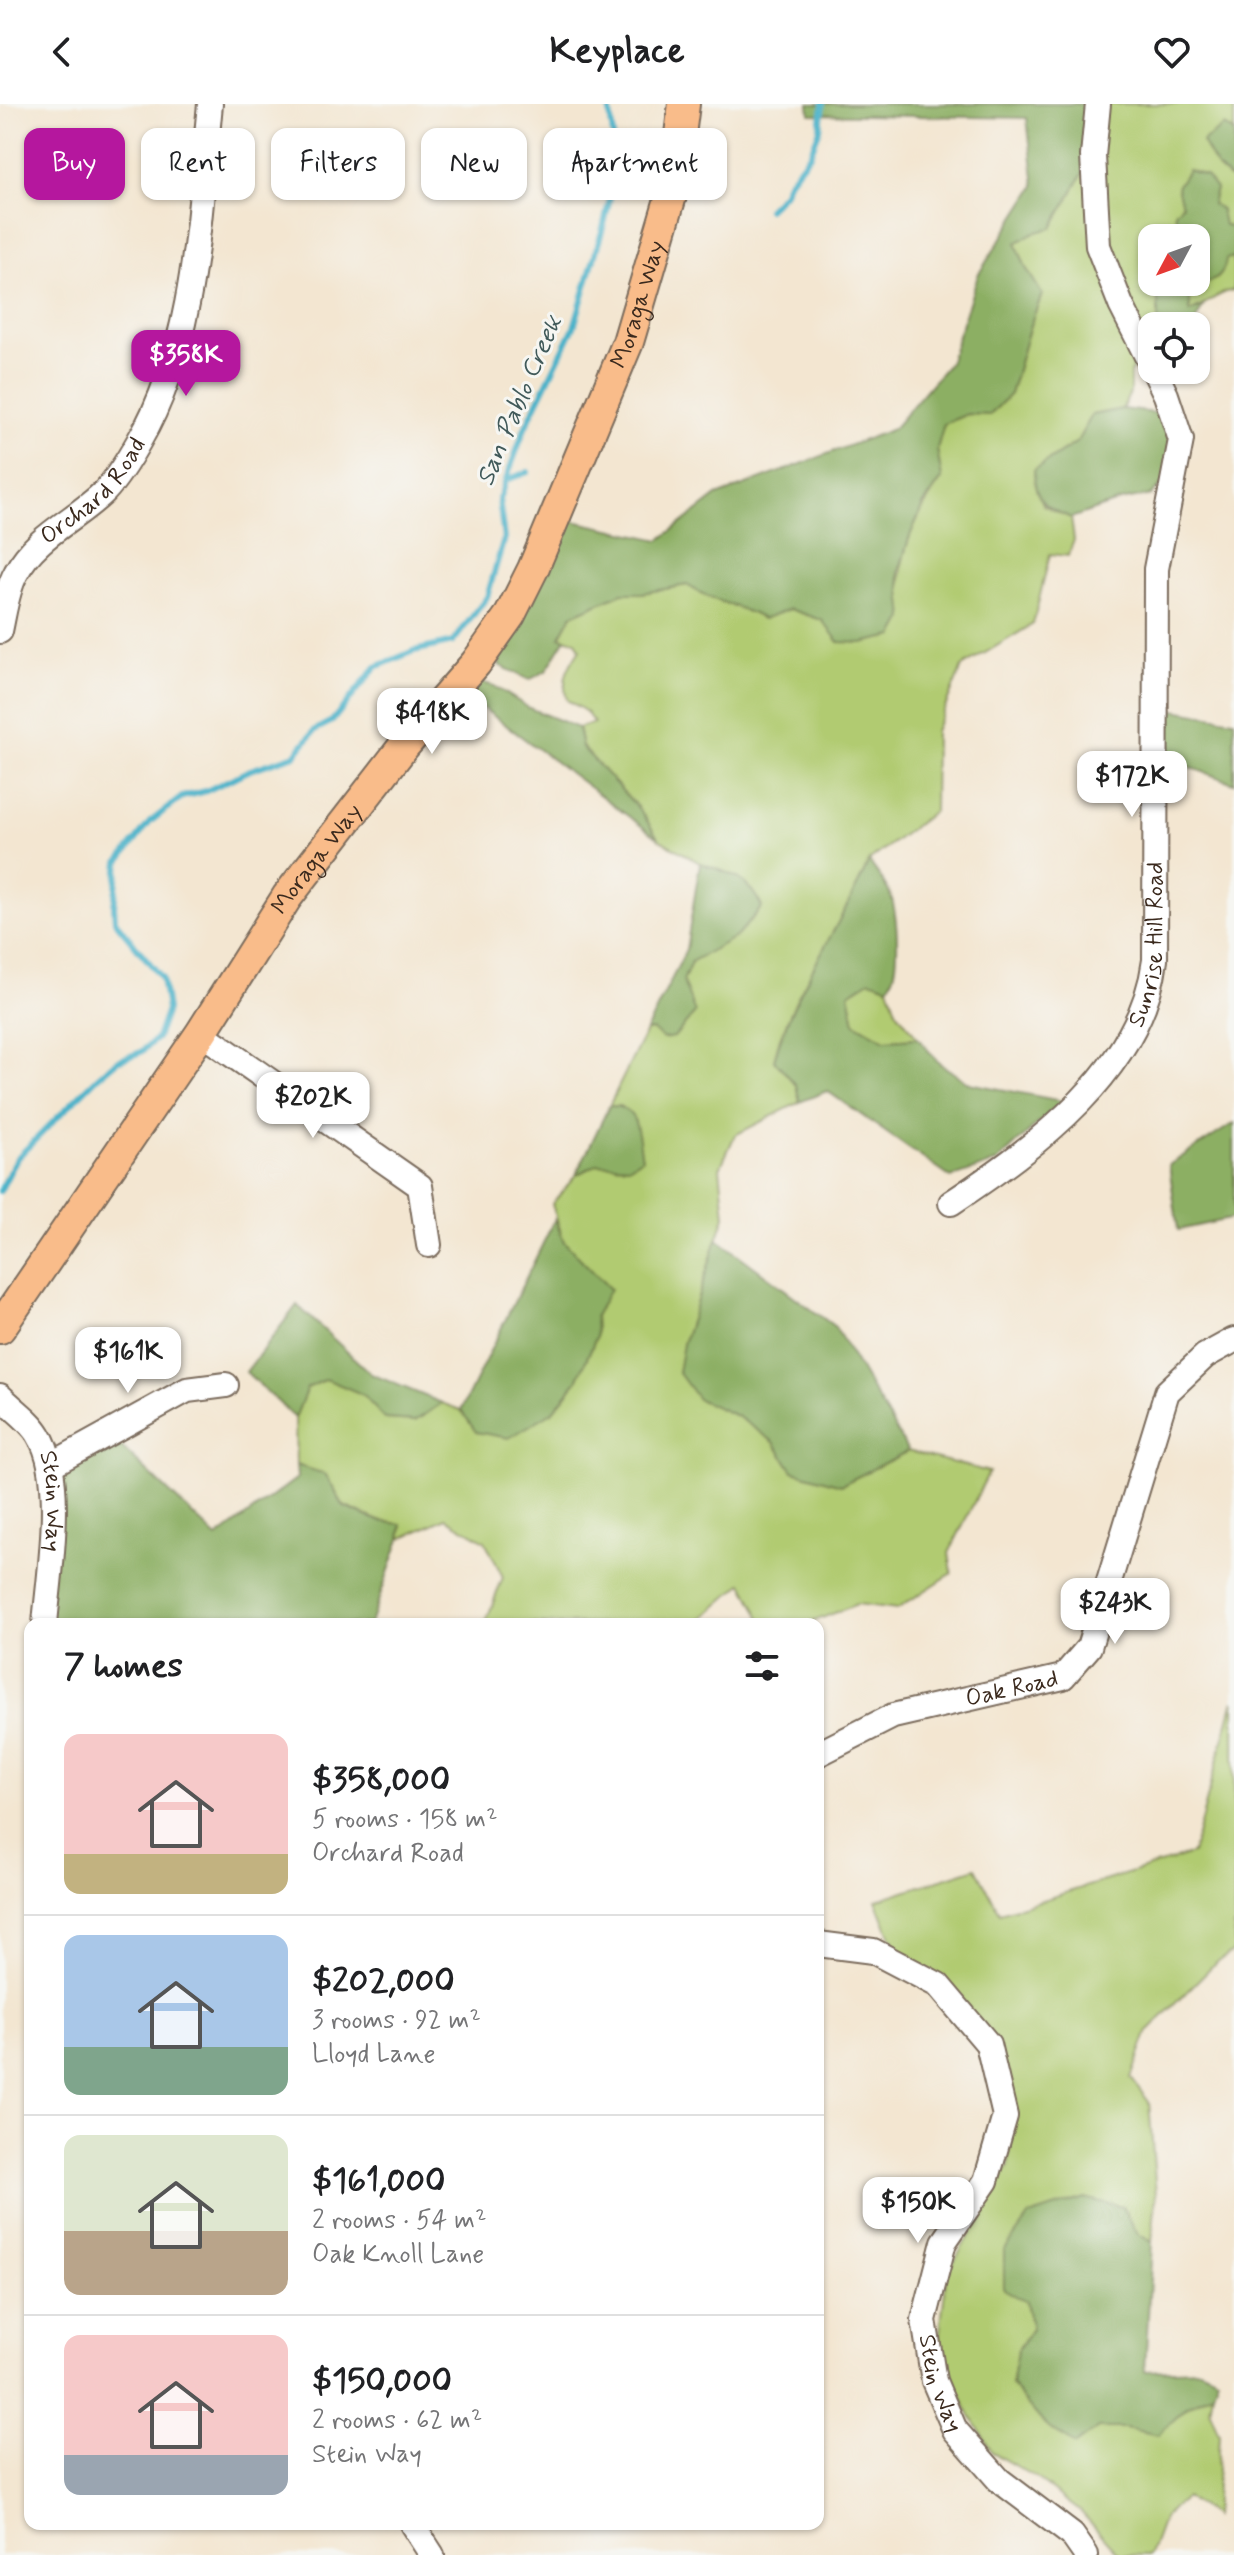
<!DOCTYPE html>
<meta charset="utf-8">
<style>
:root{--surface:#fff;--page:#f2f2f2;--text:#202124;--muted:#757577;--line:#e0e0e0;--accent:#b5179e}
body{margin:0;font-family:Mynerve,sans-serif;background:var(--page);color:var(--text);height:100vh;display:flex;flex-direction:column;font-size:30px;white-space:nowrap}
*{box-sizing:border-box;margin:0}
p{font-size:26px;color:var(--muted)}
.icon{flex:none;width:44px;height:44px;fill:none;stroke:currentColor;stroke-width:2;stroke-linecap:round;stroke-linejoin:round}
.map{position:relative;flex:1;overflow:hidden}
.side{position:absolute;left:24px;top:1514px;width:800px;height:912px;display:flex;flex-direction:column;background:var(--surface);border-radius:16px;box-shadow:0 2px 6px #0004}
.side>*{flex:none}
.guide{position:absolute;left:24px;top:24px;width:800px;height:72px;display:flex;gap:16px}
.needle{width:52px;rotate:229deg}
.buttons{position:absolute;left:1138px;top:120px;display:grid;gap:16px}
.buttons a{display:grid;place-items:center;width:72px;height:72px;border-radius:16px;background:var(--surface);box-shadow:0 2px 6px #0004;font-size:40px}
.price{position:absolute;translate:-50% -68px;padding:0 18px;border-radius:16px;background:#fff;color:#222;font-size:26px;line-height:52px;filter:drop-shadow(0 2px 4px #0008)}
.price::after{content:'';position:absolute;left:50%;top:48px;width:24px;height:18px;margin-left:-12px;background:inherit;clip-path:polygon(0 0,100% 0,50% 100%)}
.price.on{background:var(--accent);color:#fff}
ul{padding:0;list-style:none}
li{display:flex;align-items:center;gap:24px;height:200px;padding:0 40px}
li+li{border-top:2px solid var(--line)}
li span{display:grid;place-items:center;flex:none;width:224px;height:160px;border-radius:16px;color:#555}
li>.icon{margin-inline-start:auto}
span .icon{width:96px;height:96px;fill:#fffc;stroke-width:1}
li b{font-size:34px}
h2{display:flex;justify-content:space-between;align-items:center;height:96px;padding:0 40px;font-size:34px}
.chip{padding:0 28px;border-radius:16px;background:var(--surface);box-shadow:0 2px 6px #0004;font-size:28px;line-height:72px}
.chip.on{background:var(--accent);color:#fff}
header{display:flex;justify-content:space-between;align-items:center;height:104px;padding:0 40px;background:var(--surface);font-size:36px;font-weight:800}
.map>svg:first-child{display:block}
.green{fill:#b1cb71;stroke:#767a48;stroke-width:2}
.forest{fill:#8caf63;stroke:#646c40;stroke-width:2}
.lines{fill:none;stroke-linecap:round;stroke-linejoin:round}
.stream{stroke:#4bb2c9;stroke-width:6}
.minor-casing{stroke:#7b6c5d;stroke-width:28}
.major-casing{stroke:#7b6c5d;stroke-width:34}
.minor{stroke:#fff;stroke-width:24}
.major{stroke:#f9bc8a;stroke-width:30}
.labels{text-anchor:middle;dominant-baseline:central;stroke-width:6;stroke-linejoin:round;paint-order:stroke}
.street-label{font-size:24px;fill:#3b2a1e;stroke:#f6f6f2}
.water-label{font-size:26px;font-style:italic;fill:#415a5a;stroke:#f6f6f2}
</style>
<header><svg class="icon" aria-label="back" viewBox="0 0 24 24"><path d="M15 5l-7 7 7 7"/></svg>Keyplace<svg class="icon" aria-label="heart" viewBox="0 0 24 24"><path d="M12 20l-8-8c-3-5 5-10 8-4 3-6 11-1 8 4z"/></svg></header>
<div class="map">
<svg width="1234" height="2451" viewBox="0 0 1234 2451">
<rect width="100%" height="100%" fill="#f6f6f2"/>
<filter id="ink" filterUnits="userSpaceOnUse"><feTurbulence type="fractalNoise" baseFrequency=".0125" numOctaves="2"/><feDisplacementMap in="SourceGraphic" scale="16" xChannelSelector="R" yChannelSelector="G"/><feConvolveMatrix kernelMatrix="1 2 1 2 8 2 1 2 1" color-interpolation-filters="sRGB"/></filter>
<filter id="wash" filterUnits="userSpaceOnUse"><feTurbulence type="fractalNoise" baseFrequency=".006" numOctaves="4" result="noise"/><feDisplacementMap in="SourceGraphic" scale="32" xChannelSelector="R" yChannelSelector="G"/><feGaussianBlur stdDeviation="1.8" result="paint"/><feColorMatrix in="noise" values="0 0 0 0 0 0 0 0 0 0 0 0 0 0 0 0 0 1.4 0 .05"/><feComposite in="paint" operator="in"/></filter>
<g filter="url(#wash)">
<rect width="100%" height="100%" fill="#f3e6d1"/>
<!-- green -->
<path class="green" d="M1096,0h138v28l-11,-6 -7,40 18,16v45l-10,-2 -12,-21 4,-15 -10,-13 -18,-6 -6,35 -7,7 6,26h-29v44h9l-3,6v38h-6v12l-22,35v20l-8,16 -30,6 -15,27 -43,28 9,35 28,13 3,22 -6,16 -18,-2 -17,70 -71,43 -27,64 -1,80 -65,50 -17,41 -56,98 -16,38 -6,22 22,25 4,17 -65,33 -15,33 5,48 -42,128 15,55 39,17 37,26 19,29 48,14 67,-34 81,21 -40,81 3,20 -55,36 -40,-5 -50,20h-43l-21,-41 -47,41h-211l18,-47 -18,-36 -39,-23 -46,21 2,-15 -23,-3 -35,-15 -19,-32 -29,-9 -1,-47 12,-30 20,-9 35,15 24,25 29,2 27,-18 19,7 16,22 75,-20 25,-31 19,-44 -1,-21 14,-27 -45,-47 -12,-38 24,-29 21,-11 33,2 5,-45 -15,-15h-11l37,-75 7,-1 30,-49 46,-107 -29,-11 -41,-24 -20,-30 -57,-62 -4,-19 16,-5 -9,-12 -18,-11c-6,-21 1,-33 13,-51l-4,-8 -16,-4 12,-22 50,-22h20l45,-8c27,18 49,19 76,34l27,-10 32,11 18,22 61,-48c-3,-43 16,-80 41,-115l-5,-30 7,-25 23,-10 23,1 20,-21 20,-69 12,-30 -16,-27 -10,-25 17,-11 19,-5 16,-30z
M1234,153v33c-16,2 -29,16 -45,22l1,-16 10,-10 18,-8 8,-20z
M870,875l18,7 8,24 22,28 -33,2 -30,-17 -6,-30z
M1234,1596v251l-19,12 -67,68 -17,47 18,24 7,93 -4,47 -14,-8 -16,-27 -96,95 6,27 -15,22 81,77h27l33,6 29,-27 26,-15 -3,19 9,24 -5,81 -29,-19 -21,20 -14,38h-30l-39,-43 -45,-34 -43,-25 -28,-47 -26,-67 8,-65 62,-108 3,-77 -18,-50 -97,-87 -21,-52 100,-32 24,45 192,-59z"/>
<!-- forest -->
<path class="forest" d="M809,0h287l-3,52 -41,72 -19,5 -17,10 10,25 16,26 -12,31 -20,69 -20,21 -23,-1 -23,10 -7,25 5,30 -19,26 -14,33 -10,34 5,46 -10,18 -32,7 -23,-1 -17,-22 -32,-11 -27,10c-27,-15 -49,-16 -76,-34l-45,8h-20l-50,22 -12,22 6,1 -20,33 -17,9 -30,-15 3,-17 53,-131 105,23 57,-44 176,-67 56,-66 29,-88 57,-89 -8,-68 -217,-4z
M1224,22l10,6v50l-18,-16 -14,-24z
M1188,66l18,6 10,13 -4,15 9,6 3,15 10,2v30l-8,2c-1,21 -22,23 -36,37v16l13,-5 -10,19h-35v-38l3,-6h35v-44h-15l-6,-26 7,-7 -5,-18z
M1122,305l50,6 2,59 -23,21 -31,6 -49,17c-27,-13 -37,-16 -37,-48l43,-28 15,-27z
M477,577l17,5 35,22 49,20 4,19 57,62 20,30 -199,-148z
M1156,603l78,13v63l-78,-28z
M869,757c7,11 19,25 23,38 5,19 10,73 -4,87l-18,-6 -21,13 6,30 30,17 33,-2 21,25 30,20 93,18 -65,61 -46,16 -124,-87 -27,11 -4,-17 -22,-25c19,-70 66,-132 95,-199z
M700,759c31,11 47,13 62,44l-25,29 -46,26 -8,19 12,32 -21,24 -11,2 -10,-9 -7,1 40,-81z
M609,1002c31,-1 28,28 33,52l-12,8 -33,-2 -21,11z
M1234,1019v95l-56,12 -9,-65z
M555,1115l9,23 46,47 -15,27 1,21 -19,44 -25,31 -43,26 -33,-6 -15,-22z
M717,1135l118,88 73,124 -67,34 -48,-14 -19,-29 -37,-26 -39,-17 -20,-27 5,-28z
M297,1201l74,69 71,29 -27,18 -30,-2 -23,-25 -36,-15 -19,9 -12,30 -49,-46z
M108,1330l109,104 80,-60 -1,-13 29,9 19,33 35,14 23,3 -2,15 -30,85h-325l6,-159z
M1084,2094l38,9 16,27 14,8 -7,129 55,-2 18,8 -5,15 -26,15 -29,28 -33,-7h-27l-23,17 -29,-19 -35,-41 6,-34 15,-22 -6,-27 -22,-13v-38l25,-35z"/>
<g class="lines">
<!-- stream -->
<path class="stream" d="M768,105l15,-15 5,-12 22,-28 10,-25 3,-25
M506,376l22,-8
M0,1087l17,-33 81,-81 19,-16 24,-9 16,-14 10,-28 -5,-32 -47,-57 -1,-15 5,-44 31,-40 32,-25 24,-6 44,-21 45,-15 20,-25 17,-9 44,-54 38,-16 39,-9 34,-45 17,-58 -5,-40 26,-71 49,-101 30,-103 13,-56 -8,-64"/>
</g>
</g>
<g filter="url(#ink)">
<g class="lines">
<!-- minor casing -->
<g class="minor-casing">
<g id="minor">
<path d="M1098,0l-5,52 5,90 23,59 31,61"/>
<path id="s1" d="M0,527c4,-18 7,-42 16,-58 19,-37 61,-54 89,-82 13,-14 25,-34 34,-50 57,-97 60,-228 71,-337"/>
<path d="M201,929l219,153 9,59"/>
<path id="s2" d="M951,1099c86,-57 190,-133 204,-243l1,-391 25,-129 -15,-45 -12,-25"/>
<path id="s3" d="M0,1292c12,12 31,25 39,39 27,43 10,139 6,189"/>
<path d="M51,1361l136,-75 39,-5"/>
<path id="s4" d="M818,1650l75,-38 170,-39 26,-30 78,-255 38,-36 29,-16"/>
<path id="s5" d="M818,1840l55,7 65,34 50,59 17,72 -19,65 -42,61 -20,78 10,61 21,49 44,50 73,55 14,20"/>
<path d="M412,2420l20,31"/>
</g>
</g>
<!-- major casing -->
<g class="major-casing">
<g id="major">
<path id="s6" d="M0,1224l201,-295 86,-136 117,-151 72,-83 34,-48 23,-46 95,-227 45,-153 11,-85"/>
</g>
</g>
<!-- minor -->
<use href="#minor" class="minor"/>
<!-- major -->
<use href="#major" class="major"/>
</g>
</g>
<g class="labels">
<!-- street labels -->
<g class="street-label">
<text stroke="none"><textPath href="#s6" startOffset="1214">Moraga Way</textPath></text>
<text stroke="none"><textPath href="#s1" startOffset="174">Orchard Road</textPath></text>
<text stroke="none"><textPath href="#s6" startOffset="566">Moraga Way</textPath></text>
<text stroke="none"><textPath href="#s2" startOffset="342">Sunrise Hill Road</textPath></text>
<text stroke="none"><textPath href="#s3" startOffset="124">Stein Way</textPath></text>
<text stroke="none"><textPath href="#s4" startOffset="206">Oak Road</textPath></text>
<text stroke="none"><textPath href="#s5" startOffset="568">Stein Way</textPath></text>
</g>
<!-- water labels -->
<g class="water-label">
<text transform="translate(520 297) rotate(-67)">San Pablo Creek</text>
</g>
</g>
</svg>
<div class="buttons">
<a><svg class="needle" viewBox="-14 -14 28 28"><path d="M0-13l5 13h-10z" fill="#e53935"/><path d="M0 13l5-13h-10z" fill="#757577"/></svg></a>
<a><svg class="icon" aria-label="locate" viewBox="0 0 24 24"><circle cx="12" cy="12" r="6"/><path d="M12 2v4M12 18v4M2 12h4M18 12h4"/></svg></a>
</div>
<b class="price on" style="left:186px;top:294px">$358K</b>
<b class="price" style="left:432px;top:652px">$418K</b>
<b class="price" style="left:1132px;top:715px">$172K</b>
<b class="price" style="left:313px;top:1036px">$202K</b>
<b class="price" style="left:128px;top:1291px">$161K</b>
<b class="price" style="left:1115px;top:1542px">$243K</b>
<b class="price" style="left:918px;top:2141px">$150K</b>
<div class="guide">
<a class="chip on">Buy</a>
<a class="chip">Rent</a>
<a class="chip">Filters</a>
<a class="chip">New</a>
<a class="chip">Apartment</a>
</div>
<section class="side">
<h2>7 homes<svg class="icon" aria-label="filters" viewBox="0 0 24 24"><path d="M4 7h16M4 17h16"/><circle cx="9" cy="7" r="2"/><circle cx="15" cy="17" r="2"/></svg></h2>
<ul>
<li><span style="background:linear-gradient(#f6c9c9 75%,#c2b280 0)"><svg class="icon" aria-label="home" viewBox="0 0 24 24"><path d="M3 11l9-7 9 7M6 9v11h12V9"/></svg></span><div><b>$358,000</b><p>5 rooms · 158 m²</p><p>Orchard Road</p></div></li>
<li><span style="background:linear-gradient(#a9c7e8 70%,#7fa58c 0)"><svg class="icon" aria-label="home" viewBox="0 0 24 24"><path d="M3 11l9-7 9 7M6 9v11h12V9"/></svg></span><div><b>$202,000</b><p>3 rooms · 92 m²</p><p>Lloyd Lane</p></div></li>
<li><span style="background:linear-gradient(#dfe7d0 60%,#b9a48a 0)"><svg class="icon" aria-label="home" viewBox="0 0 24 24"><path d="M3 11l9-7 9 7M6 9v11h12V9"/></svg></span><div><b>$161,000</b><p>2 rooms · 54 m²</p><p>Oak Knoll Lane</p></div></li>
<li><span style="background:linear-gradient(#f6c9c9 75%,#9aa5b1 0)"><svg class="icon" aria-label="home" viewBox="0 0 24 24"><path d="M3 11l9-7 9 7M6 9v11h12V9"/></svg></span><div><b>$150,000</b><p>2 rooms · 62 m²</p><p>Stein Way</p></div></li>
</ul>
</section>
</div>
